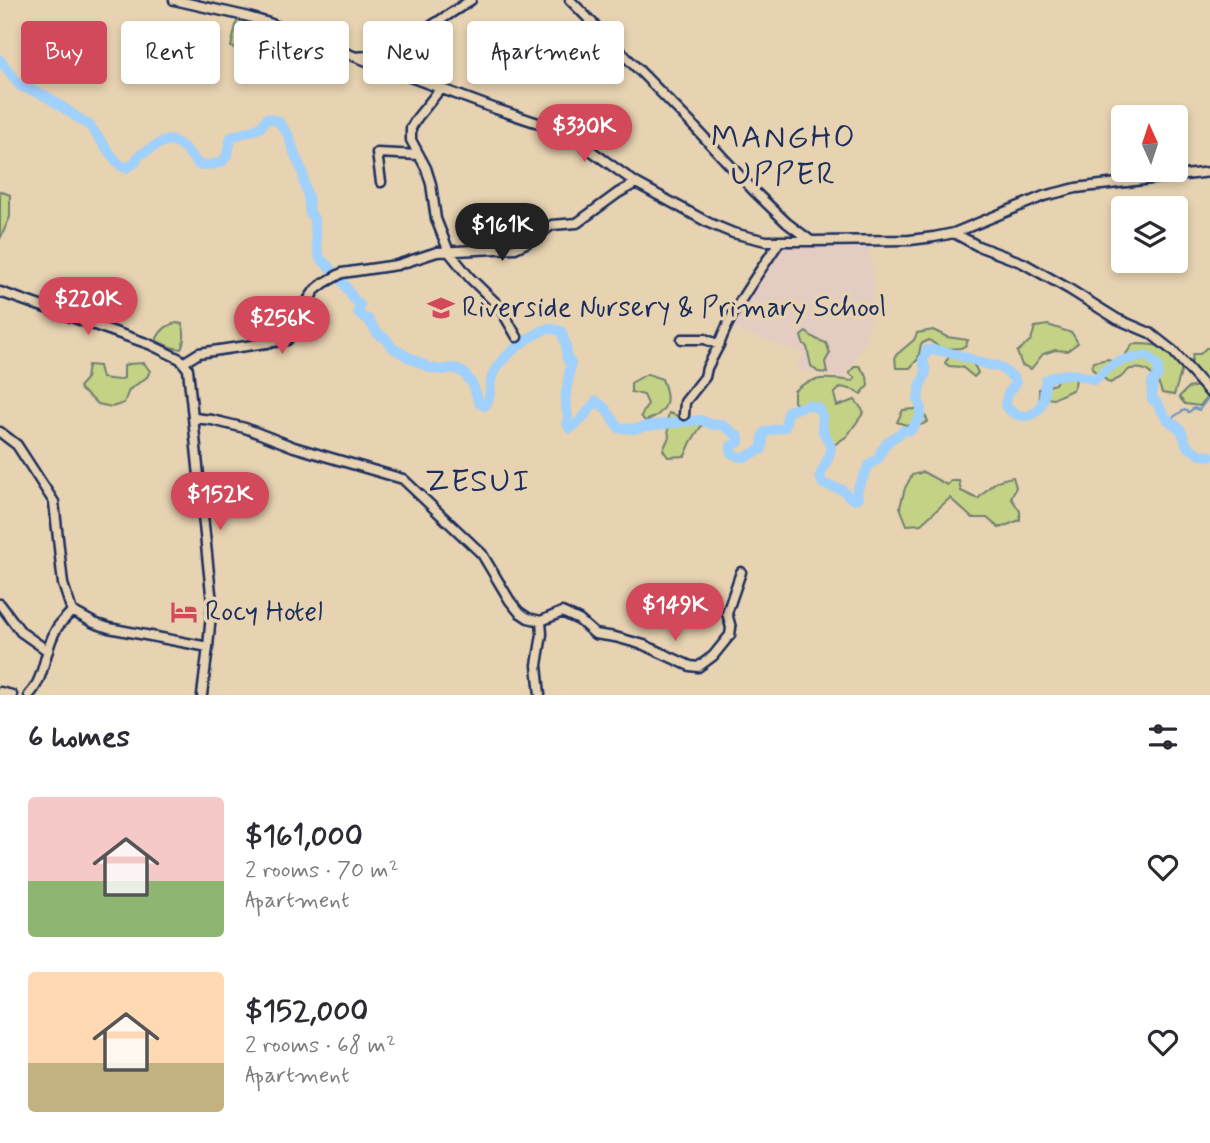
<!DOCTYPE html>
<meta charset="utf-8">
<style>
:root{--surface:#fff;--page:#f7f7f7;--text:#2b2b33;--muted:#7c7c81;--accent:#d1495b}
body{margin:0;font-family:Mynerve,sans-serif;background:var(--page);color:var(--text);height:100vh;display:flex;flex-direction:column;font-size:26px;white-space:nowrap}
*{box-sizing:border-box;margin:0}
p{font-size:23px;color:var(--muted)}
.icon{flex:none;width:38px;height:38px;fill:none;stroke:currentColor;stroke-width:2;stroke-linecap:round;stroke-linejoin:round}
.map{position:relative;height:695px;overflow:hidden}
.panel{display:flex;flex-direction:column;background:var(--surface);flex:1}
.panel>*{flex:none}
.top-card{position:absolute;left:21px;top:21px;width:700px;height:63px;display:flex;gap:14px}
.needle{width:46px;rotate:357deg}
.tools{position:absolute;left:1111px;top:105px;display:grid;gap:14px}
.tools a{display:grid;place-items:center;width:77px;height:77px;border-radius:7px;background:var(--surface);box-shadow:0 4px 10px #0003;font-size:35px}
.price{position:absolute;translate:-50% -60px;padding:0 16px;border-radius:24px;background:var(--accent);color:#fff;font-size:23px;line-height:46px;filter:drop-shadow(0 2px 4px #0008)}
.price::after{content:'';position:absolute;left:50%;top:42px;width:21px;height:16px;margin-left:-10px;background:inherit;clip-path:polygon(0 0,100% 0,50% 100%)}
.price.current{background:#222;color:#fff}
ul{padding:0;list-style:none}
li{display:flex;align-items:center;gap:21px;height:175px;padding:0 28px}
li span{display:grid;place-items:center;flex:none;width:196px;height:140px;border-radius:7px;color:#555}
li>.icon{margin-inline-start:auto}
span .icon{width:84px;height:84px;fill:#fffc;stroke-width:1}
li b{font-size:30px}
h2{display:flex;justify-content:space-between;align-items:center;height:84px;padding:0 28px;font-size:30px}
.chip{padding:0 24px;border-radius:7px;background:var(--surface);box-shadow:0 4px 10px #0003;font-size:24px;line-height:63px}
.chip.current{background:var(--accent);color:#fff}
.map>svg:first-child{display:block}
.built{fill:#e4ccc2}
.green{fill:#c4d285;stroke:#708072;stroke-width:2}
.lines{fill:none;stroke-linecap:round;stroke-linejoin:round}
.stream{stroke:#6b90bd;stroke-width:2}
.river{stroke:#a0d0fc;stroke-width:10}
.minor-casing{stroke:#1b2f5e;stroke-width:13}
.minor{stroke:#e7d2b1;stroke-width:8}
.labels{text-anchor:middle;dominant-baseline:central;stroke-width:7;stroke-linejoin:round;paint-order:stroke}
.poi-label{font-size:28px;fill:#1b2f5e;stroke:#e7d2b1;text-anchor:start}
.quarter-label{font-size:32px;letter-spacing:2px;fill:#1b2f5e;stroke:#e7d2b1}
</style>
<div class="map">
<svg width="1210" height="695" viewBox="0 0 1210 695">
<rect width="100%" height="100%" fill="#e7d2b1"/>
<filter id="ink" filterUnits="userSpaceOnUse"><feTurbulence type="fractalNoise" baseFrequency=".0143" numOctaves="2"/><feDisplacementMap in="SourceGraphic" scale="14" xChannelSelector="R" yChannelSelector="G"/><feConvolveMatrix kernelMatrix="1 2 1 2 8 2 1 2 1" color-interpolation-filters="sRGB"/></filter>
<g filter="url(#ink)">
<!-- built -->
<path class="built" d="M780,243l90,1 2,36 3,6 -9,55 -23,37 -46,-8 6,-17 -75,-26z"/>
<!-- green -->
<path class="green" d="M238,17l33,11 -10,28 -30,-9z
M0,191l10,4v22l-10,22z
M177,323l5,1c3,6 3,18 -1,25l-11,-2 -13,-6v-3c5,-9 10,-13 20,-15z
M1048,325l24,8 6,10 -11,8 -12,-1 -12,4 -12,15 -9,-4 -5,-13 14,-12 4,-13z
M933,330l14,7 21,3 -2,5 -5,3 -19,1 -13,-9 -8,4 -3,15 -8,9h-14l-1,-12 19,-16 3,-7z
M806,332l10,7 10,4 4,10 -5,9 2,11 -9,-1 -7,-6 -4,-19 -4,-4 -2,-7z
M1133,344c13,0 30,0 40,10 4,3 7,10 9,15l-8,26 -12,-2c-2,-9 -9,-21 -20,-24 -4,-1 -8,0 -12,0l-10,9 -10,5 -18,-14 1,-7 15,-3 10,6z
M1206,348h4v36l-19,-20 2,-10h7z
M951,354c12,3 22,5 27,19l-4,4 -12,-10 -13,-1 -4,-3z
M144,363l6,8 -3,6 -18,13 -5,13 -12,4 -14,-3 -17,-14 -2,-3 7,-8 2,-14 11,1 3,12 16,2 6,-2v-12l4,-2z
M855,366h4l8,10 1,10 -7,8 -7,-4 -13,-3 -7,7 3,12 18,-6 9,12 -17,24 -16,11 -8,-16 -1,-15 -3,-8 -11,-3 -9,1 -5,-4v-11c17,-16 37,-13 59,-10l2,-3 -6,-5z
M647,374l15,5c9,22 6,34 -17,42l-4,-5 7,-12 -4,-9 -13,-3v-9z
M1060,374l16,3 -1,9 -3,4 -19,9 -14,-2v-8l16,-5z
M1203,385l6,9 -9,12 -15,-2 -6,-7 9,-9z
M915,409l9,5 4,7c-8,7 -22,5 -31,1l6,-12z
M669,413l13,4 14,1 6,7 -11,17 -6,14 -17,1 -5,-7 6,-13 -2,-17z
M923,472l24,13 4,-4h8l2,10 17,8c12,-13 16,-19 35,-22l3,10 -5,11 9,13v9l-21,8 -12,-10h-15l-22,-20 -29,26 -14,1 -7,-18 5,-19 7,-13z"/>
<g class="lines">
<!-- stream -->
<path class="stream" d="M1169,420l15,-10 5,2 5,-4 5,2 10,-13"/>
<!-- river -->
<path class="river" d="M0,60l20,26 26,10 44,30 23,31 8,9 5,2 10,-6 2,-6c8,-4 17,-11 25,-14 15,-7 27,13 36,23 26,0 28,-3 32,-28l29,-9 7,-10 11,3 11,15 6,19 8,18 1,11 4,12 2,17 4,6 3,28 3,11 11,11
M340,278l13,20 7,7 -2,7 3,4 7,3 9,14 9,6 7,9 15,9 22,11 12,2 12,-2 10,5 9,12 6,18 6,3c8,-10 3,-21 8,-32 9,-19 37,-38 55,-46l13,3 5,14 1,15 4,3 -6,37 3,16 -1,8 3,5 11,-9 15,-19 9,7 14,20 16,1 11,-3 55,-6 12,5 8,-1 18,13v5l-8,4v7c15,9 17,1 31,-4l1,-13 2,-4 20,-5 3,-16 20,-6 11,3 3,8 1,15 8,16 -2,9 -9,20 3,8 20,6 4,5 6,4 5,-1 -1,-8 12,-25 10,-7 2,-7 7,-9 15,-11 8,-1 9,-13 1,-10 -3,-7 2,-14 6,-13 -3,-13 4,-10c18,-1 42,9 59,14 3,2 7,1 11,2 7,3 12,9 18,13l1,4 -8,11 -3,11c10,14 30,16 37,-2 4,-8 1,-15 4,-23 15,-8 33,-7 48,0 19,-17 26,-22 54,-24l10,10v9l-6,8v16l4,3 11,17 14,11 6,16 14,9 9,1"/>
<!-- minor casing -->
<g class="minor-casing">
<path id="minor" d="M174,0l71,16 24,7 87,34 21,-2 19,-6 75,-49
M570,0l118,120 66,71 33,32 24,18 99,-1 24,-3 20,-4 90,-37 32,-8 134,-16
M356,57l140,52 48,16 28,12 64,46 73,40 24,10 33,8h45
M441,88l-24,30 -6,10v12l15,28 5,16 5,35 13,33 21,26 29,28 18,31
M381,182l-4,-29 42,2
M954,233l24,13 45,17 46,26 48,30 33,14 23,18 37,42
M0,292l149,52 31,15 8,10 24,234 -4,44 -6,48
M682,339h23l14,6c13,-37 39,-70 60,-103
M183,363l16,-10 88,-13 3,-4 4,-15 21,-31 9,-7 18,-10 55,-8 40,-13 78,-4 13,-6 24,-17 25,-2 41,-30 18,-10
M684,415l1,-13 20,-25 2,-9 12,-23
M194,418l18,2 33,8 49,19 109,32 79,75 28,47 9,11 9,6 13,3 21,-9 17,8 16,14 20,3 29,8 46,21 8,1 15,-11 17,-21 1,-7 -4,-15 14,-41
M0,432l17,13 37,57 9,82 9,27 22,12 15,5 99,19
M0,604l21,28 27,19
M0,692l12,3
M29,695c17,-18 15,-47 28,-67 4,-6 10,-11 15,-17
M540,695l-3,-30 5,-31 -1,-13"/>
</g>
<!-- minor -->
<use href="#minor" class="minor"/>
</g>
</g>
<!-- icons -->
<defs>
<g id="school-bare" transform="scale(2.1)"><path d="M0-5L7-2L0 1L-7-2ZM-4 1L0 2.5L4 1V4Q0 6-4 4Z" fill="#d1495b" stroke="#e7d2b1" stroke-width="2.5" paint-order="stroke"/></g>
<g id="hotel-bare" transform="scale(2.1)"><path d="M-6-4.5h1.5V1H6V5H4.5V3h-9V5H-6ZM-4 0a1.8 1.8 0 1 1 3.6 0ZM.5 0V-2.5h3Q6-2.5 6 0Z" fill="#d1495b" stroke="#e7d2b1" stroke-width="2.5" paint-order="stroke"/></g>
</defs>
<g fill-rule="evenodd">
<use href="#school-bare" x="441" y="308"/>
<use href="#hotel-bare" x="184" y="612"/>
</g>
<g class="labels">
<!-- poi labels -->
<g class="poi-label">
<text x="462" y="308">Riverside Nursery &amp; Primary School</text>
<text x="205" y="612">Rocy Hotel</text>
</g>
<!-- quarter labels -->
<g class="quarter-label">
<text x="784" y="138">MANGHO<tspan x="784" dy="37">UPPER</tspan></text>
<text x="478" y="482">ZESUI</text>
</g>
</g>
</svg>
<div class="tools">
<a><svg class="needle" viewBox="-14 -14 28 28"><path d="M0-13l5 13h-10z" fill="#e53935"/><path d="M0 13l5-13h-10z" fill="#7c7c81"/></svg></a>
<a><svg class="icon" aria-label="layers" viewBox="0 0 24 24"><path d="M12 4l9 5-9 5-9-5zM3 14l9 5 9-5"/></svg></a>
</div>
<b class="price" style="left:584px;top:164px">$330K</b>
<b class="price current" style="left:502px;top:263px">$161K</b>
<b class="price" style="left:88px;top:337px">$220K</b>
<b class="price" style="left:282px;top:356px">$256K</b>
<b class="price" style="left:220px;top:532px">$152K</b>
<b class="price" style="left:675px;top:643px">$149K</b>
<div class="top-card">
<a class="chip current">Buy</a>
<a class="chip">Rent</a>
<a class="chip">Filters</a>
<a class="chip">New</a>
<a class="chip">Apartment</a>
</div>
</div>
<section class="panel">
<h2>6 homes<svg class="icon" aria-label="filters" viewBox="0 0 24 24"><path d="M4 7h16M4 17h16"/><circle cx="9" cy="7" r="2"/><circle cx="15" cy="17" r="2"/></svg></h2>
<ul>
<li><span style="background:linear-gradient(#f6c9c9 60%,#8fb573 0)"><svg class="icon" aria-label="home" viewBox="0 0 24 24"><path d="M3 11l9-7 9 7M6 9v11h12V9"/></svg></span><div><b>$161,000</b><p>2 rooms · 70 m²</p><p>Apartment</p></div><svg class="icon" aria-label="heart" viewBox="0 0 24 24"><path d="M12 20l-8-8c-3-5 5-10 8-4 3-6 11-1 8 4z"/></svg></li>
<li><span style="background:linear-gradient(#ffd9b3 65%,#c2b280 0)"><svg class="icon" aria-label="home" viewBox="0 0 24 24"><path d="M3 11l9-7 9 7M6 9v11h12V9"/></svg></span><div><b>$152,000</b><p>2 rooms · 68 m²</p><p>Apartment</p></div><svg class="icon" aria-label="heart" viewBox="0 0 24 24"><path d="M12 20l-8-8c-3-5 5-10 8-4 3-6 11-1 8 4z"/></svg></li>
</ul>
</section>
